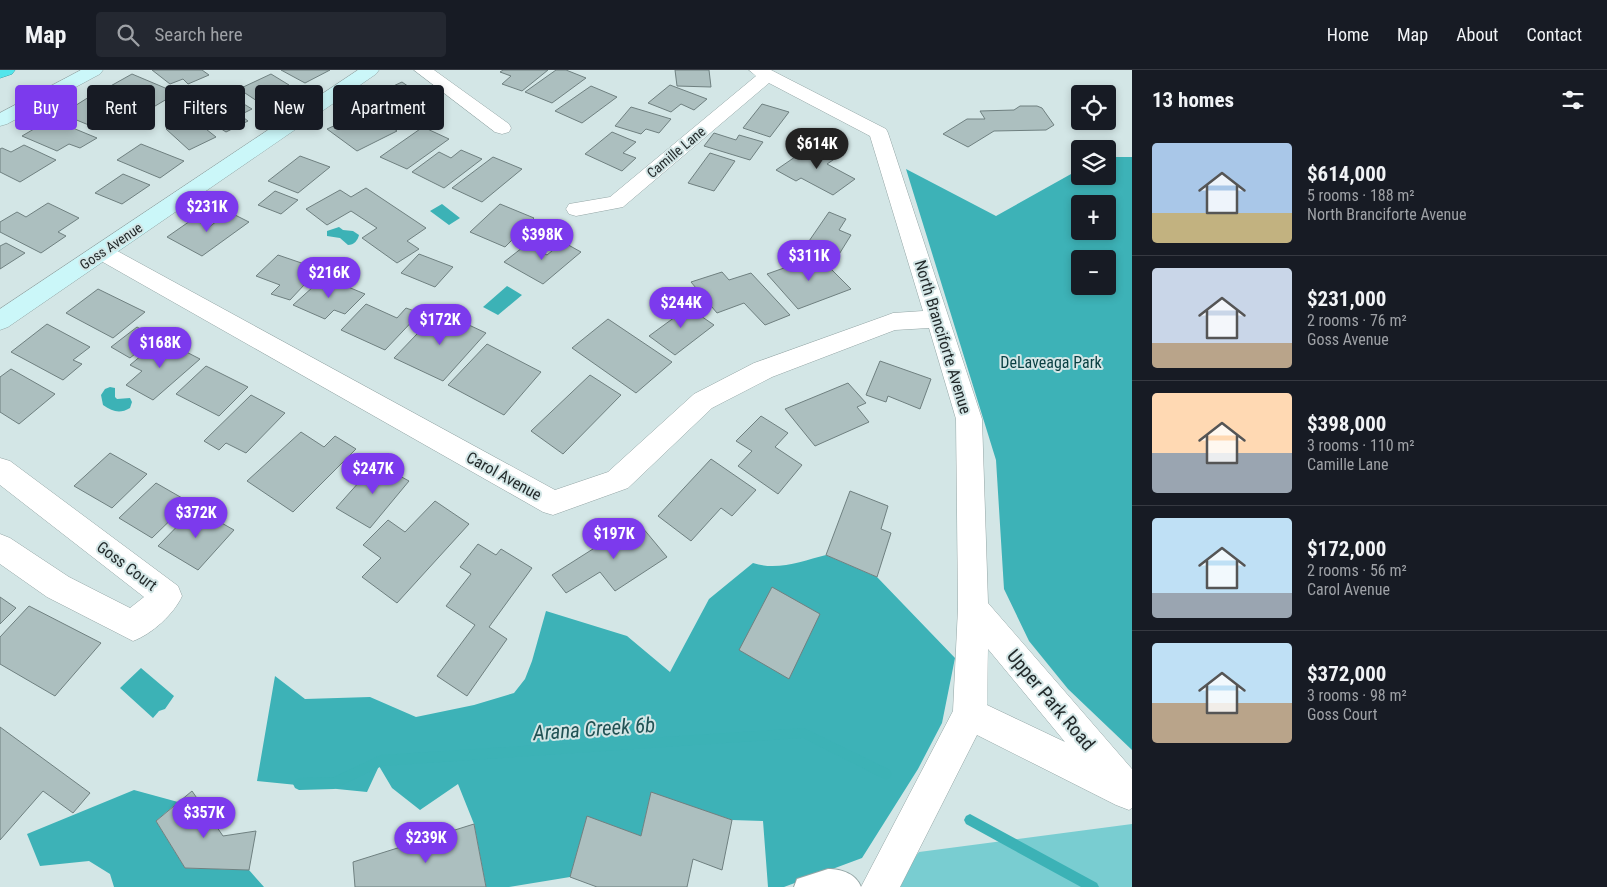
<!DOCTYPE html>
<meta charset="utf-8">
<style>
:root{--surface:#171b24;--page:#242831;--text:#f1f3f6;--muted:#9ea1a6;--line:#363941;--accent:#7c3aed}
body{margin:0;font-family:"Roboto Condensed",sans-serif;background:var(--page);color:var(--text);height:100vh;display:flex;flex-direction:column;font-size:19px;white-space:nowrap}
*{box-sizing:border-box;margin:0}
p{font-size:16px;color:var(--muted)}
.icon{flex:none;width:28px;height:28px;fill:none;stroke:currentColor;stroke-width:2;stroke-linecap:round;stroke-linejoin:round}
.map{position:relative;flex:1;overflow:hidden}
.sheet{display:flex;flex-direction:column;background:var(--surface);width:475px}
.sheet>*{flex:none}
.guide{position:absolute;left:15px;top:15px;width:475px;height:45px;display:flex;gap:10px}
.fabs{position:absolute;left:1071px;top:15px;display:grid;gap:10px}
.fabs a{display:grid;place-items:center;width:45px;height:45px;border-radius:5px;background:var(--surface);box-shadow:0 2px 8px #0003;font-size:25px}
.price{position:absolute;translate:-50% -42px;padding:0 11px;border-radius:18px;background:var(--accent);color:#fff;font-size:16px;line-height:32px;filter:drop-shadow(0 1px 2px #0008)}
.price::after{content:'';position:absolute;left:50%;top:30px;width:15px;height:11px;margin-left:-8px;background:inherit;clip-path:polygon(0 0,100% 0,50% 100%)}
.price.active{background:#222;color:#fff}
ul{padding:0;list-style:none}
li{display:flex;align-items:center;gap:15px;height:125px;padding:0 20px}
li+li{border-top:1px solid var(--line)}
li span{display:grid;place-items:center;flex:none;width:140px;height:100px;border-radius:5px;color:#555}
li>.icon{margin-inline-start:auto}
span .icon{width:60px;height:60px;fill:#fffc;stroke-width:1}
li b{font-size:21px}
h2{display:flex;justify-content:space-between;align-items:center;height:60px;padding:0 20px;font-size:21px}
.tag{padding:0 18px;border-radius:5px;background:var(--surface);box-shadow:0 2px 8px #0003;font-size:18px;line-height:45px}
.tag.active{background:var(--accent);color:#fff}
header{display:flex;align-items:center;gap:30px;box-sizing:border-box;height:70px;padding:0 25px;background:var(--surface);border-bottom:1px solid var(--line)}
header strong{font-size:24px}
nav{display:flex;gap:28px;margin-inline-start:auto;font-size:18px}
.search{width:350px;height:45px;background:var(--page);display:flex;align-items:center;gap:12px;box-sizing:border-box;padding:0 18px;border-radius:5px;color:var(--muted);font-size:19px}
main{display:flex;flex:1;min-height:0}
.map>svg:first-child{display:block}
.green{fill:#79cdd1}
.forest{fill:#3db2b7;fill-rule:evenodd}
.water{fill:#3cb2b6}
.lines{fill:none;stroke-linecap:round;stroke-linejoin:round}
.stream{fill:#3cb2b6;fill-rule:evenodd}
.building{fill:#acbfbf;stroke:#6f8080}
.lane-casing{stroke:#93a5a5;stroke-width:2}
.street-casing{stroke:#93a5a5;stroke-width:1}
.secondary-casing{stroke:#93a5a5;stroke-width:1}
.highway-casing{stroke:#42a4a8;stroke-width:1}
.lane{fill:#fff;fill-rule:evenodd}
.street{fill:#fff;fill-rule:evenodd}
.secondary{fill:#cbf7f9;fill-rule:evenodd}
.highway{fill:#53e5eb;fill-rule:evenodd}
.labels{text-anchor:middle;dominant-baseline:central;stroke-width:4;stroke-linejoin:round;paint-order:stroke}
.far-street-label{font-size:14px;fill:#232a2b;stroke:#d3e6e6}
.street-label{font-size:16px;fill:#232a2b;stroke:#d3e6e6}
.park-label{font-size:16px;fill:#093f42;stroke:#d3e6e6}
.near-street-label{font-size:19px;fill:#232a2b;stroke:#d3e6e6}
.near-water-label{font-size:21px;font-style:italic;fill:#215254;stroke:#d3e6e6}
</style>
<header>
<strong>Map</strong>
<div class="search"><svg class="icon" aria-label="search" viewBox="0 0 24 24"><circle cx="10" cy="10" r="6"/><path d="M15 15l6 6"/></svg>Search here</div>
<nav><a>Home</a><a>Map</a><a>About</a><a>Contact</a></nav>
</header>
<main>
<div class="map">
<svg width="1132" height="817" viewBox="0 0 1132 817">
<rect width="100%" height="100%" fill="#d3e6e6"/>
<!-- green -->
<path class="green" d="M1132,754v63h-238l2,-7 23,-28z"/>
<!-- forest -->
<path class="forest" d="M1108,87h24v593l-64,-61 -39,-48 -25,-52 -8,-129 -90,-291 90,47 84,-47v7h28zM1080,134h28v27h-28zM1080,189h28v27h-28z
M826,485l51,22 78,81 -13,65 -24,46 -56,89 -78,29h-16l-5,-66 -31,-1 -81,-27 -10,43 -54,-19 -17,60 -61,10h-23l-12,-63 -16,-40 -38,26 -28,-22 -13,-22 -12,26 -110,-11 18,-105 30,23 65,-2 46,20 58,-12 40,-12 11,-14 7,-18 14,-50 81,25 43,36 39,-73 44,-36c25,8 49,-2 73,-8z
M134,720l44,12 -22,19 29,47 64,2 15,17h-150l-4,-13 -21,-13 -49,5 -13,-32z"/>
<!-- water -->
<path class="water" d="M442,134l18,14 -11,7 -19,-14z
M339,157l4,3 10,1 6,4c-1,5 -5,10 -11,10l-8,-7 -13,-2v-5z
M507,216l15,9 -24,20 -15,-8z
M110,317l5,1v9l2,2 13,-1 2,4 -2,6c-10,6 -17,4 -27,-3l-2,-10 4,-6z
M141,598l33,28 -9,13 -6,2 -6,7 -33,-30z"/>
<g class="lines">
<!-- stream -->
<path class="stream" d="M804,658l86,42 2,4 -2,4 -4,2 -4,-2 -79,-40 -421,28 -48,23 -35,1 -4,-2 -2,-4 2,-4 4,-2 35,-1 47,-22z
M970,744l127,69 2,4h-18l-115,-63 -2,-4 2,-4z"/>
</g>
<!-- building -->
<path class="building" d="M152,0h50l7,5 -21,9 -5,-5 -13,5z
M281,0h49l-25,13z
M503,0h45l-26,21 -20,-7 9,-8 -11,-4z
M556,0h10l20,8 -34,25 -27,-11z
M675,0h34l2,17 -34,-1z
M132,4l45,19 -32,19 -47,-19z
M271,4l18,11 -9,5 9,5 -23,12 -27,-18z
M402,12l20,14 -19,9 10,7 -19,9 -31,-21z
M670,15l37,14 -13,11 -13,-6 -10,8 -23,-9z
M591,16l26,11 -35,26 -27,-12z
M229,25l23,14 -12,6 8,6 -22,11 -31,-20z
M89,27l34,14 -27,17 -34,-14z
M762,34l27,8 -19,25 -27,-9z
M1020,36h17l5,2 12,17 -8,5 -52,1 -26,16 -25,-13 24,-15h18l-5,-8 34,-1z
M631,37l40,12 -12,14 -13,-4 -5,5 -26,-8z
M192,48l24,19 -27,13 -23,-21z
M51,49l46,19 -17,10 -11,-4 -12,7 -35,-15z
M381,49l16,12 -40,20 -30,-22 20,-9 13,9z
M423,57l26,12 -42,30 -27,-12z
M612,62l24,10 -13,11 13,5 -14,13 -37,-17z
M714,63l22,7 3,-5 24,7 -13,18 -46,-14z
M141,74l43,17 -24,17 -43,-18z
M814,74l25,12 -12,8 28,15 -22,16 -32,-17 -5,3 -20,-11z
M24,75l32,15 -36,22 -20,-10v-23l2,-1 9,4z
M461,80l21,9 -38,29 -32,-16 27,-20 12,6z
M710,83l25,8 -21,30 -26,-8z
M300,86l30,11 -32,26 -30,-12z
M493,87l29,12 -40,33 -30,-14z
M123,104l27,11 -28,19 -27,-11z
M366,118l60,40 -19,13 12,8 -22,14 -35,-25 15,-10 -26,-17 -24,14 -21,-16 34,-19 11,7z
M275,121l23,9 -17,14 -23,-9z
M48,133l31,15 -21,14 8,4 -25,17 -41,-21v-10l17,-10 9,5z
M500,134l34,14 -29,29 -35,-15z
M229,142l20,10 -47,34 -35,-19 26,-18 16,8z
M829,142l17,7 -7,11 12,5 -13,21 -31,-12z
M563,172l18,10 -38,32 -39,-22 23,-18 20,11z
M6,173l19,10 -25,16v-23z
M419,184l34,13 -18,20 -34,-14z
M278,185l41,14 -29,31 -19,-6 9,-9 -24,-9z
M818,186l33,33 -53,20 -31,-35z
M722,202l7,8 22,-7 39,42 -25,10 -21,-22 -27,10 -26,-31z
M324,207l41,17 -20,20 -11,-4 -9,9 -32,-14z
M98,219l47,23 -32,26 -47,-25z
M679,231l35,24 -39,30 -26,-19 26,-19 -9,-7z
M366,234l31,14 9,-10 14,5 -35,37 -44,-20z
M439,241l47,22 -43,48 -49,-23z
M608,249l64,43 -36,31 -64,-45z
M47,254l43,23 -17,13 9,4 -19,16 -52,-28z
M137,257l19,10 -26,21 -19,-11z
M161,269l39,20 -47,41 -27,-15 16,-14 -12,-6z
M487,274l54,28 -37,43 -56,-30z
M880,291l51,18 -11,30 -32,-13 -2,6 -20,-7z
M206,296l42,21 -29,29 -43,-22z
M11,299l44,25 -36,30 -19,-12v-35z
M590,305l31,20 -58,59 -32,-23z
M848,313l18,20 -9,4 12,15 -54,24 -30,-37z
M251,325l34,18 -39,40 -20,-10 -7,7 -15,-9z
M761,346l27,17 -13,14 27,18 -24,29 -40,-28 14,-15 -16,-10z
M301,362l23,15 11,-11 21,13 -63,63 -46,-31z
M110,383l37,21 -35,34 -38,-22z
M711,389l45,31 -24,26 -11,-8 -30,33 -33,-25z
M376,393l33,18 -39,47 -34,-20z
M156,413l33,19 -37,36 -33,-20z
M850,421l38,15 -7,23 10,4 -14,44 -51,-22z
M435,431l34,23 -72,79 -35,-26 19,-19 -18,-13 25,-25 17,12z
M195,438l39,22 -36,40 -40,-24z
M637,451l30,36 -52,34 -15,-19 -34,21 -14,-18z
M478,474l18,11 5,-6 31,19 -43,59 18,12 -40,57 -30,-20 38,-51 -29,-19 25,-32 -11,-7z
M772,517l48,27 -31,65 -50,-29z
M0,527l16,11 -16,16z
M29,536l72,37 -46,53 -55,-32v-27z
M0,657l90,66 -17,20 -30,-22 -43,49z
M192,721l31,45 33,-5 -7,39 -64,-2 -29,-47z
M651,722l81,28 -10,50 -29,-11 -6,28h-90l-27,-10 17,-61 54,20z
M474,754l12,63h-131l-2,-25z"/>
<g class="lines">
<!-- lane casing -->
<g class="lane-casing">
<path id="lane" d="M828,799c14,0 28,5 33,18h-67l3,-8z"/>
</g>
<!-- street casing -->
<g class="street-casing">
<path id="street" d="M414,0h20l75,54 2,4 -2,4 -7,2 -7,-2z
M749,0h22l115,59 2,4 94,286 6,184 144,166v39l-3,2 -13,-5 -139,-70 -77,152h-39l92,-176 5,-103 -2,-189 -27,-91 -34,2 -123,47 -60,31 -84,80 -75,27 -10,-3 -449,-255 -3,-5 3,-5 8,-2 8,2 445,243 53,-18 86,-78 60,-31 131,-47 8,-3 30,-2 -53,-175 -101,-53 -146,124 -47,9 -7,-2 -3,-5 3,-5 41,-7 146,-121zM988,579l77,93 -78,-37z
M0,388l10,3 168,125 4,10c-8,18 -30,38 -49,45l-86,-44 -47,-33v-30l10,4 59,39 61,31 14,-11 -144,-112z"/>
</g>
<!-- secondary casing -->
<g class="secondary-casing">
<path id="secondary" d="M81,0h22l-3,4 -93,50 -7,2v-13z
M358,0h21l-3,4 -368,253 -8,3v-21z"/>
</g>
<!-- highway casing -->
<g class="highway-casing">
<path id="highway" d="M0,0h15l-3,4 -12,4z"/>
</g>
<!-- lane -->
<use href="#lane" class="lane"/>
<!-- street -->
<use href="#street" class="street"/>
<!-- secondary -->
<use href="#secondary" class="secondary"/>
<!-- highway -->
<use href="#highway" class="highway"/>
</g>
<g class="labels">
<!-- far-street labels -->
<g class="far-street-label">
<text transform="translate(676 82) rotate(-40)">Camille Lane</text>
<text transform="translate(111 176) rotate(-34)">Goss Avenue</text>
</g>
<!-- street labels -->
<g class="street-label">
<text transform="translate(943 267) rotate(73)">North Branciforte Avenue</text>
<text transform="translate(504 406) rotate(29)">Carol Avenue</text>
<text transform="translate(127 496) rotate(37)">Goss Court</text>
</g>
<!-- park labels -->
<g class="park-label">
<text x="1051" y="292">DeLaveaga Park</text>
</g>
<!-- near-street labels -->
<g class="near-street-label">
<text transform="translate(1051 630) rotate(50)">Upper Park Road</text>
</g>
<!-- near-water labels -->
<g class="near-water-label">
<text transform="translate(594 659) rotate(-4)">Arana Creek 6b</text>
</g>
</g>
</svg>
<div class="fabs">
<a><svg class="icon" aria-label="locate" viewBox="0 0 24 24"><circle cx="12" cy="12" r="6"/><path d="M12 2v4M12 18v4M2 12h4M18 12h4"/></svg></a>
<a><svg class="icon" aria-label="layers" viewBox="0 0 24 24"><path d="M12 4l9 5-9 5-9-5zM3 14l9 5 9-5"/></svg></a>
<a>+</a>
<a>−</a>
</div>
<b class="price active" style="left:817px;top:100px">$614K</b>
<b class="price" style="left:207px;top:163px">$231K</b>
<b class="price" style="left:542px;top:191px">$398K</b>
<b class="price" style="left:809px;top:212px">$311K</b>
<b class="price" style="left:329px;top:229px">$216K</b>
<b class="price" style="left:681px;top:259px">$244K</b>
<b class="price" style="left:440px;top:276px">$172K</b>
<b class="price" style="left:160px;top:299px">$168K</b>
<b class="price" style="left:373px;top:425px">$247K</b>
<b class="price" style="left:196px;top:469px">$372K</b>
<b class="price" style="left:614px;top:490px">$197K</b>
<b class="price" style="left:204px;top:769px">$357K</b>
<b class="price" style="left:426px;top:794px">$239K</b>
<div class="guide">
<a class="tag active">Buy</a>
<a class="tag">Rent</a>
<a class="tag">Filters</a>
<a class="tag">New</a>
<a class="tag">Apartment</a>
</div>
</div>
<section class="sheet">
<h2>13 homes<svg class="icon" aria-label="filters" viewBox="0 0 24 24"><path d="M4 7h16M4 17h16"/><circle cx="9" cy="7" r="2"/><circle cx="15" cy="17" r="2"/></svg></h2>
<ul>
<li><span style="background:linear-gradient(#a9c7e8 70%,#c2b280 0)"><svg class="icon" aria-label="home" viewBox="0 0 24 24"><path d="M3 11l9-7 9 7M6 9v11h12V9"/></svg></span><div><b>$614,000</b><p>5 rooms · 188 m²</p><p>North Branciforte Avenue</p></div></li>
<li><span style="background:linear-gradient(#c9d6e8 75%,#b9a48a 0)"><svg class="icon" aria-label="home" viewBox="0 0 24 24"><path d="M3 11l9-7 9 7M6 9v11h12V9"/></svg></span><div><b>$231,000</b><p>2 rooms · 76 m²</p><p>Goss Avenue</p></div></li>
<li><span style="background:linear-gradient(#ffd9b3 60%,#9aa5b1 0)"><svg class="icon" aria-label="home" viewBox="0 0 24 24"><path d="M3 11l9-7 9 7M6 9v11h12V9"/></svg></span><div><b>$398,000</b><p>3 rooms · 110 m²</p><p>Camille Lane</p></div></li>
<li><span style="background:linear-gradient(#bfe0f5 75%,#9aa5b1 0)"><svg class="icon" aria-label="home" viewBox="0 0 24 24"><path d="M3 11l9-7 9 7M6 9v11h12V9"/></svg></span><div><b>$172,000</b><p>2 rooms · 56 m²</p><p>Carol Avenue</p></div></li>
<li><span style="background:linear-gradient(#bfe0f5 60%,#b9a48a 0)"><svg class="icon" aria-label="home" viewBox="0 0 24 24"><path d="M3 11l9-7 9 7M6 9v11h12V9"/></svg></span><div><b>$372,000</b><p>3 rooms · 98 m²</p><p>Goss Court</p></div></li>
</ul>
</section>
</main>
